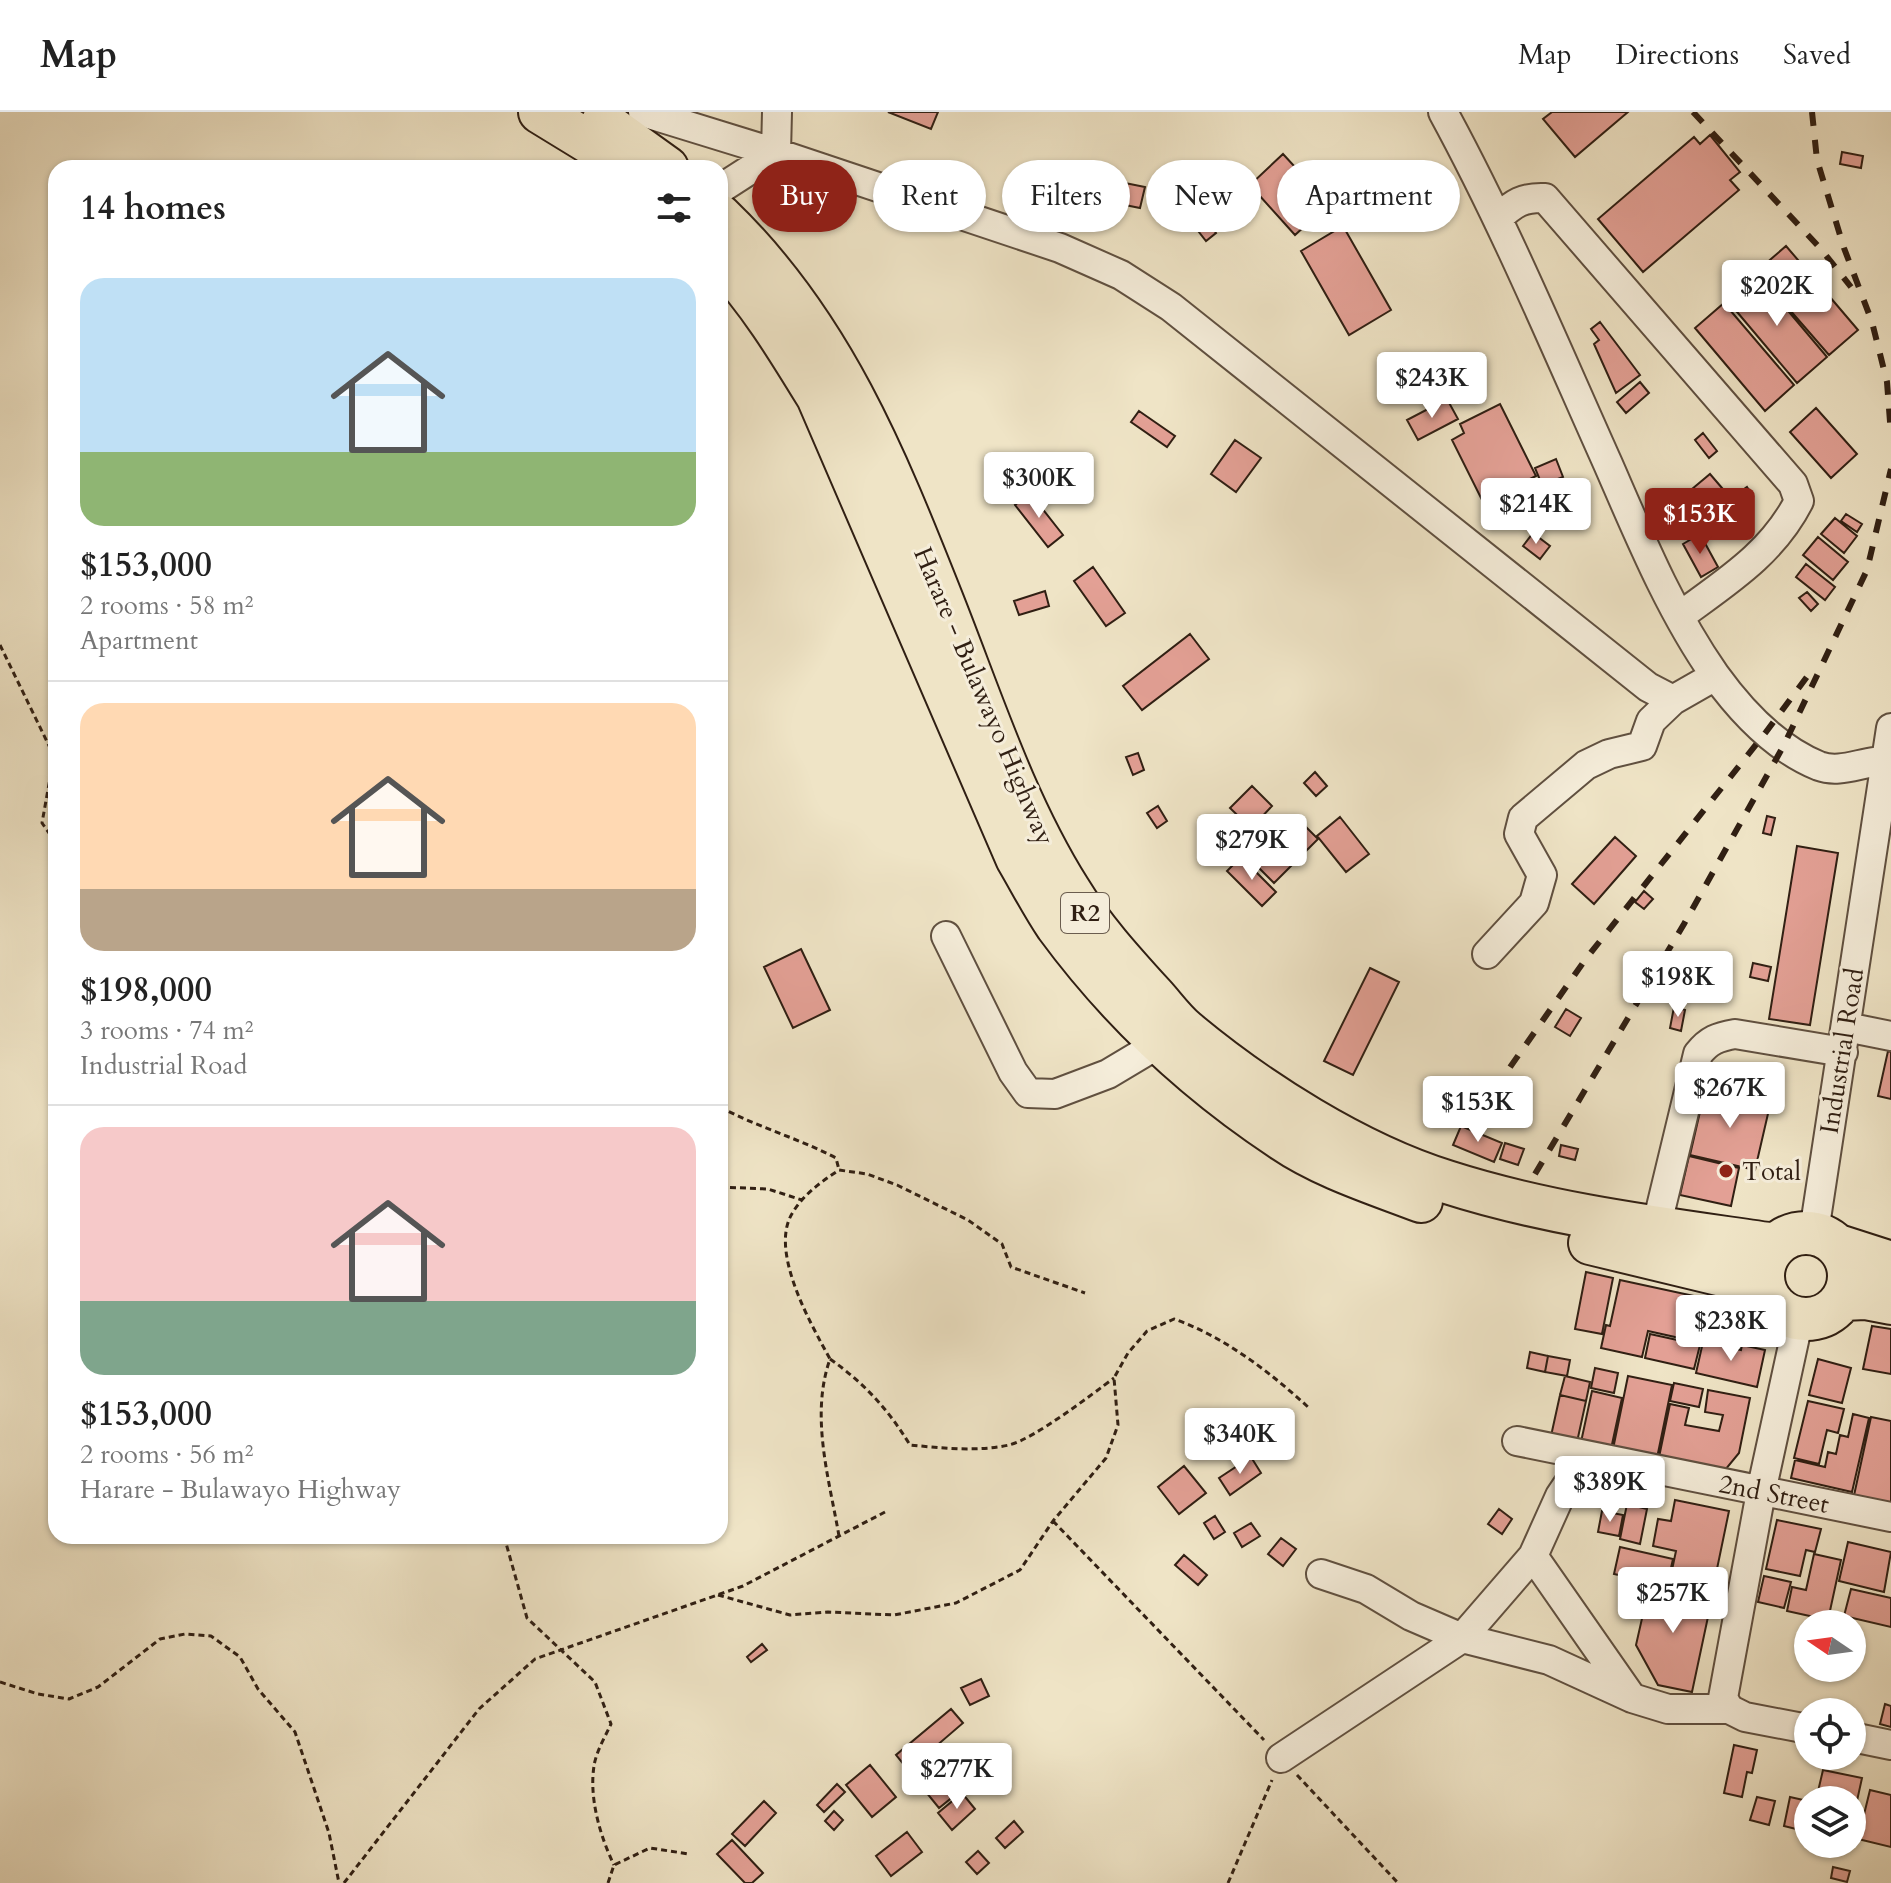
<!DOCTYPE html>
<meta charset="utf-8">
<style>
:root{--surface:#fff;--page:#f6f6f6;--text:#222;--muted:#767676;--line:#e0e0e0;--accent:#8f2418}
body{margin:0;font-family:Cardo,serif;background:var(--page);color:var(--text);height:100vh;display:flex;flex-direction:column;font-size:30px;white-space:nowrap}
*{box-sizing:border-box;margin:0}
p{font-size:26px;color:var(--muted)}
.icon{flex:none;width:44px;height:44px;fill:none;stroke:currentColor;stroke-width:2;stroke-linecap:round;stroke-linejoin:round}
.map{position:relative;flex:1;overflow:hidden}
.drawer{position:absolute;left:48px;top:48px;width:680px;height:1384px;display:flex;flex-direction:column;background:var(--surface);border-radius:24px;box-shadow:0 2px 6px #0004}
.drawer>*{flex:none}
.top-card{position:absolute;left:752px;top:48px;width:760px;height:72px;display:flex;gap:16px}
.needle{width:52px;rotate:283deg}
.fabs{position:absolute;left:1794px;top:1498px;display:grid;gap:16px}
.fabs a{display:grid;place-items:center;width:72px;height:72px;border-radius:50%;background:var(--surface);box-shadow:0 2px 6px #0004;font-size:40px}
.price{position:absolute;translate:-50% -68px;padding:0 18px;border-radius:8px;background:#fff;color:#222;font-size:26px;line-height:52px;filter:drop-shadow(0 2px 4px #0008)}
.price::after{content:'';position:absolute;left:50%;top:48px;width:24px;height:18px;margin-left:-12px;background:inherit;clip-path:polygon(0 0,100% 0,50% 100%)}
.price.current{background:var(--accent);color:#fff}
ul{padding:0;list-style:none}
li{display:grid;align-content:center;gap:16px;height:424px;padding:0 32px}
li+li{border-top:2px solid var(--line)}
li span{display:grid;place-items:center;height:248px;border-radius:24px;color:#555}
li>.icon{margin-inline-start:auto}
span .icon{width:144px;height:144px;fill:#fffc;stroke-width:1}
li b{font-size:34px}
h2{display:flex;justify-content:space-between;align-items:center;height:96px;padding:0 32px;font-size:34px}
.chip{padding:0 28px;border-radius:36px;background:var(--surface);box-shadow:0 2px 6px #0004;font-size:28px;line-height:72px}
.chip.current{background:var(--accent);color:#fff}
header{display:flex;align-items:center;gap:48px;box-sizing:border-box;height:112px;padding:0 40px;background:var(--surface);border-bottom:2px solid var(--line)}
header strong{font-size:38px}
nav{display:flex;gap:44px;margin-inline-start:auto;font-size:28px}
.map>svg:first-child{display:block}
.building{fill:#e3a095;stroke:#301f13;stroke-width:2}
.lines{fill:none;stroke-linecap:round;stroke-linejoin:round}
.minor-casing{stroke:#605040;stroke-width:32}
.highway-casing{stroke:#301f13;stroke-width:46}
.path{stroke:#301f13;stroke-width:3;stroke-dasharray:6 4;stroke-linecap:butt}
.minor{stroke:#f5edda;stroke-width:28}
.highway{stroke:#efe4c6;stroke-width:42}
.rail{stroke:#301f13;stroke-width:6;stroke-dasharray:14 14;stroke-linecap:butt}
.poi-dot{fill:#8f2418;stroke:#f5edda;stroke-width:3}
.labels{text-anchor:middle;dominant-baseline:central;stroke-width:6;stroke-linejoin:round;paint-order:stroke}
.shield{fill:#f5edda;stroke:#6b5d4f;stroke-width:2}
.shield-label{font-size:24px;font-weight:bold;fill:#301f13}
.street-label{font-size:26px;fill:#301f13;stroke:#f5edda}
.poi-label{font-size:26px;fill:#301f13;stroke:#f5edda;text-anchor:start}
</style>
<header>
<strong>Map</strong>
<nav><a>Map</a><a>Directions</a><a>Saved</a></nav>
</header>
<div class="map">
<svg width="1891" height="1771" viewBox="0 0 1891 1771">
<rect width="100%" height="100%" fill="#efe4c6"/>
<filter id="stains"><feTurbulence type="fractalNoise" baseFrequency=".0025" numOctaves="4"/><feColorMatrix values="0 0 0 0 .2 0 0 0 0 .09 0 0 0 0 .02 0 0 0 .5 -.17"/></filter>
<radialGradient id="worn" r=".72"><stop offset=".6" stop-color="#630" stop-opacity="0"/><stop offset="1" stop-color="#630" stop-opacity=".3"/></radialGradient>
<!-- building -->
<path class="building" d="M888,0h50l-7,17z
M1552,0h76l-53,45 -32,-38z
M1710,23l30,37 -10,8 9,10 -96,82 -45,-53 96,-82 6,7z
M1842,40l21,4 -2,12 -21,-4z
M1283,42l46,50 -34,31 -45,-50z
M1125,71l20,4 -5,21 -20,-4z
M1211,88l9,10 -13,11 9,12 -10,8 -18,-23z
M1343,114l48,84 -42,25 -48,-84z
M1786,134l30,35 -29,26 -31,-35z
M1757,162l70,83 -30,26 -70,-83z
M1818,171l40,47 -29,25 -40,-46z
M1724,191l70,82 -29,26 -70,-83z
M1600,210l40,53 -24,18 -22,-49 5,-4 -8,-11z
M1640,270l9,11 -23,20 -9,-11z
M1447,287l11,20 -40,21 -11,-20z
M1500,292l36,72 -53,26 -31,-62 12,-7 -4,-9z
M1816,296l41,46 -26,24 -41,-46z
M1139,299l36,25 -8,11 -36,-25z
M1703,321l14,18 -8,7 -14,-18z
M1235,328l26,18 -25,34 -25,-18z
M1556,347l7,18 -21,8 -7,-17z
M1710,362l12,14 -23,20 -13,-14z
M1747,375l6,9 -13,10 -7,-9z
M1030,381l33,42 -15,12 -33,-42z
M1846,402l16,10 -5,8 -16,-11z
M1835,406l22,18 -13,17 -23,-19z
M1533,421l17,13 -10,13 -17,-13z
M1700,422l18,33 -17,10 -18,-33z
M1818,425l30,25 -15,18 -30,-25z
M1806,452l29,23 -10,13 -29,-23z
M1093,455l32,46 -19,13 -32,-45z
M1045,479l4,15 -30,9 -5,-14z
M1807,480l11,12 -7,7 -12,-13z
M1190,522l19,25 -67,51 -19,-24z
M1138,641l6,17 -11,5 -7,-18z
M1315,660l12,14 -11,10 -12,-13z
M1252,674l20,20 -15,16 14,14 -6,6 -35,-34z
M1158,694l9,15 -10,7 -10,-15z
M1295,704l23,23 -44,44 -23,-23z
M1767,704l8,2 -4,17 -8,-2z
M1340,705l29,37 -23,18 -29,-36z
M1615,725l21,19 -42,48 -22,-20z
M1797,734l41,7 -28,172 -41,-6z
M1241,745l35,35 -14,14 -35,-35z
M1644,779l9,8 -9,10 -9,-7z
M801,837l29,61 -37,18 -29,-61z
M1753,851l18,4 -3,14 -18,-4z
M1370,856l29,14 -46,93 -29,-14z
M1690,868l11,10 -9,9 -10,-10z
M1674,895l11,3 -4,21 -11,-3z
M1566,897l15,9 -11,18 -15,-9z
M1888,939l3,1v47l-13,-3z
M1705,978l65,15 -15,65 -65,-15z
M1461,1014l41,17 -8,19 -41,-17z
M1505,1031l19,6 -6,16 -18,-6z
M1561,1033l17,4 -3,11 -16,-4z
M1689,1044l50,12 -8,38 -51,-11z
M1586,1160l27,6 -11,56 -27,-5z
M1620,1168l74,16 -10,43 -36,-8 -6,26 -41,-9 5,-23 4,1z
M1730,1195l16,4 -4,21 -17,-4z
M1872,1214l19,3v45l-28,-5z
M1650,1222l50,11 -6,24 -49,-11z
M1703,1230l38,8 1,-5 23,5 -8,37 -61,-14z
M1530,1240l18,4 -3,16 -18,-4z
M1548,1244l22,4 -3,16 -22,-4z
M1818,1247l33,9 -9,35 -33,-8z
M1595,1256l23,5 -4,20 -23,-5z
M1565,1264l25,6 -4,19 -26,-6z
M1628,1264l44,9 -15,73 -44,-9z
M1674,1271l29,6 -4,18 -29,-6z
M1708,1278l42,8 -11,55 -18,22 -63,-13 12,-58 19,4 -4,17 34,6 4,-16 -18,-3z
M1592,1279l30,7 -11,51 -30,-7z
M1560,1283l26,6 -9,41 -26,-6z
M1808,1289l36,8 -6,24 -11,-3 -8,34 -25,-6z
M1853,1302l16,4 -17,74 -61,-14 4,-18 30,7 3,-15 8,2 4,-19 8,2z
M1871,1305l20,4v88l-38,-9z
M1251,1345l10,16 -31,22 -11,-17z
M1184,1354l22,27 -27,21 -21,-27z
M1675,1388l54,11 -17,82 -43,-9 7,-33 -23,-5 5,-27 13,2z
M1627,1392l20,5 -7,35 -20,-5z
M1499,1397l13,10 -10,15 -14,-10z
M1602,1399l21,4 -4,21 -21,-4z
M1215,1404l10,16 -11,7 -10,-16z
M1777,1408l44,9 -6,23 -9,-2 -6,26 -34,-7z
M1251,1411l9,13 -18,11 -8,-14z
M1281,1426l15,11 -13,17 -15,-12z
M1848,1430l43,10 -7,40 -45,-11z
M1620,1435l53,12 -6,27 -53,-12z
M1814,1442l27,6 -13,60 -41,-9 5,-24 14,3z
M1184,1443l23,20 -9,10 -23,-20z
M1764,1464l27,6 -7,26 -26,-6z
M1650,1471l62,15 -20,94 -34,-7 -22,-40z
M1851,1477l40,9v29l-47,-11z
M762,1532l5,6 -16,12 -4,-5z
M981,1567l8,17 -19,9 -9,-17z
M1885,1592l6,2v21l-11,-3z
M951,1597l12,14 -35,30 32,38 -21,17 -43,-53z
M1734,1633l23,5 -5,23 -5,-1 -5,25 -18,-4z
M870,1653l26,32 -24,20 -26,-32z
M1823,1658l39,8 -7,32 -3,-1v-9h-36z
M837,1672l8,8 -21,20 -7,-7z
M1870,1678l21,5v52l-33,-8z
M962,1681l13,16 -23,21 -14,-17z
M1757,1685l18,4 -6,24 -19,-5z
M1790,1685l18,4v31l-24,-6z
M764,1689l12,12 -31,33 -13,-12z
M834,1699l9,9 -9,10 -9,-9z
M1852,1704l10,2 -6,24 -4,-1z
M1014,1709l9,11 -18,16 -9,-10z
M907,1720l15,20 -31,24 -15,-20z
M732,1728l31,33 -11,10h-7l-28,-29z
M978,1739l11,12 -12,11 -11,-12z
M1833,1755l17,4 -3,11 -16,-4z"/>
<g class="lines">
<!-- minor casing -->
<g class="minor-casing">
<path id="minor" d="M643,0l133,41 1,-41
M1443,0c62,114 112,234 165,352 31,71 62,147 107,211 26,36 62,74 104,91 24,9 48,-8 72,-4
M720,77l56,-36 284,95 61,27 50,32 477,380 25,13 42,-24
M1498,106c16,-15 25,-21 47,-20l248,286 6,17c-27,53 -73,81 -119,115
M946,824l67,136 15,21 27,1 53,-20 67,-40
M1487,842l47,-51 8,-28 -23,-41 4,-16 63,-53 23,-11 33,-8 9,-25 22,-21
M1846,915l45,9
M1656,1116l42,-174c11,-14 20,-17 37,-20l108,18
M1814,1120l77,-504
M1517,1329l374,76
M1533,1444l99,142
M1321,1462l45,15 45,27 51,22 87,22 83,38 36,11h61l16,8 63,12
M1729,1597l-6,-11 38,-206 38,-174
M1852,1625l39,8
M1281,1646l181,-120 71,-82 27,-60 27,-40"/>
</g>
<!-- highway casing -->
<g class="highway-casing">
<path id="highway" d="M540,0l49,30 34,26
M603,10l64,46
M720,104c112,108 165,241 221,382 39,98 72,203 128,292 23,38 55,73 85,106 10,11 20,25 32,35 72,60 171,123 261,151 106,34 219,47 328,63
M720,147c39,41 68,89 98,138l199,461c13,22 25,46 40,68 61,83 139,156 225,213 41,28 92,44 139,62
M1763 1164a43 43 0 1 1 86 0a43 43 0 1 1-86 0Z
M1590,1131l174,42
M1838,1134l53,17
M1843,1187l22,-1 26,5"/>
</g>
<!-- path -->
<path class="path" d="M0,533l54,111 -12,67 14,20
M720,995c37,20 78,31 116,51l3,12
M720,1075l48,2 34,11
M830,1247c34,24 58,50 80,86 31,3 68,7 99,0 25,-6 82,-50 105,-67
M1053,1409l211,219
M504,1424l23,82 68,64 16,42c-6,13 -15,28 -17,42 -5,32 6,70 20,99
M839,1424c-10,-58 -29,-120 -9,-177 -19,-35 -62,-109 -37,-147 11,-18 28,-30 46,-42l28,4 30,11 71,35 34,24 9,23 74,26
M718,1483l72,20 38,-3 66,3 62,-12 64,-33 33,-49 53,-63 12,-33 -4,-47 14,-25 19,-22 27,-12c49,17 96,53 134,88
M0,1570l38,12 31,5 29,-12 62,-48 25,-5 26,2 29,21 18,32 37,43 34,101 10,50
M1297,1663l101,108
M344,1771l135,-174 56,-50 208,-73 142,-74
M608,1771l6,-18 36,-17 39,6
M1228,1771l44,-103"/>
<!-- minor -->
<use href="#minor" class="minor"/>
<!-- highway -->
<use href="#highway" class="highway"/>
<!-- rail -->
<path class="rail" d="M1693,0l127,136 31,39
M1812,0l5,48 27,88 28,74 15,60 4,53
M1478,1001l107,-153 181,-228 46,-62
M1535,1062l149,-250 100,-179 83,-175 24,-101"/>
</g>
<!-- markers -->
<circle class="poi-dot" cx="1726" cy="1059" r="8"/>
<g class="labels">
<!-- shield labels -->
<rect class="shield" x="1061" y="781" width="48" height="40" rx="6"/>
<g class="shield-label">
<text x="1085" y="801">R2</text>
</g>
<!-- street labels -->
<g class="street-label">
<text transform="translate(984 584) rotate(67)">Harare - Bulawayo Highway</text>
<text transform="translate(1842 939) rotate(-81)">Industrial Road</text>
<text transform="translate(1774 1382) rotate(11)">2nd Street</text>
</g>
<!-- poi labels -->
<g class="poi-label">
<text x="1742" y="1059">Total</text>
</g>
</g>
<rect width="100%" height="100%" filter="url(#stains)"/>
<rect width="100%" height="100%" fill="url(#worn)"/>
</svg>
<div class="fabs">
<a><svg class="needle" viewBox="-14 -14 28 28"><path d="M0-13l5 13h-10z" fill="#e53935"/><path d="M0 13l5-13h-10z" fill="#767676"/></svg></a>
<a><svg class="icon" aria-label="locate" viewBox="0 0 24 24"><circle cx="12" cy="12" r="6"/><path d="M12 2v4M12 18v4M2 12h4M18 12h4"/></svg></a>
<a><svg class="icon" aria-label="layers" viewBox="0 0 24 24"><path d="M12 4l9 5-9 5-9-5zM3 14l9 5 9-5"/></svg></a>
</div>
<b class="price" style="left:1777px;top:216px">$202K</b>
<b class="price" style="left:1432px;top:308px">$243K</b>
<b class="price" style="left:1039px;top:408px">$300K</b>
<b class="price" style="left:1536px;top:434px">$214K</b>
<b class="price current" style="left:1700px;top:444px">$153K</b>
<b class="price" style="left:1252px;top:770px">$279K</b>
<b class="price" style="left:1678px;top:907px">$198K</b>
<b class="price" style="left:1730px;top:1018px">$267K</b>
<b class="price" style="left:1478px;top:1032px">$153K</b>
<b class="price" style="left:1731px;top:1251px">$238K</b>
<b class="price" style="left:1240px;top:1364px">$340K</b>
<b class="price" style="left:1610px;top:1412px">$389K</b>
<b class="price" style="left:1673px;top:1523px">$257K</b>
<b class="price" style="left:957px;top:1699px">$277K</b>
<div class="top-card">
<a class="chip current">Buy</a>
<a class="chip">Rent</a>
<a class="chip">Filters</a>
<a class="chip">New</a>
<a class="chip">Apartment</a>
</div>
<section class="drawer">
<h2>14 homes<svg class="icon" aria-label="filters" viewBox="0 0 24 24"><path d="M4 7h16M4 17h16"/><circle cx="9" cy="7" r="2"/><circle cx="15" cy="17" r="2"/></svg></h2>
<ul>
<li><span style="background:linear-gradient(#bfe0f5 70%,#8fb573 0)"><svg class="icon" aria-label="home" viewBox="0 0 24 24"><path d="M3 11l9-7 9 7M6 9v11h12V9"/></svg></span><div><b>$153,000</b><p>2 rooms · 58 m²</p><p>Apartment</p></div></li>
<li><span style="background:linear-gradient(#ffd9b3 75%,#b9a48a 0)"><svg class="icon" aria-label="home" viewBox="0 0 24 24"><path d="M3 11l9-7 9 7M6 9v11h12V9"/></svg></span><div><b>$198,000</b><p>3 rooms · 74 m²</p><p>Industrial Road</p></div></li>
<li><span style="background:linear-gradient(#f6c9c9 70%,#7fa58c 0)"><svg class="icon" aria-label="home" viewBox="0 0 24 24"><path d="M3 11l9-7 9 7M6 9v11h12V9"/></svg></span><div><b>$153,000</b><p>2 rooms · 56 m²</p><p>Harare - Bulawayo Highway</p></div></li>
</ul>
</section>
</div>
